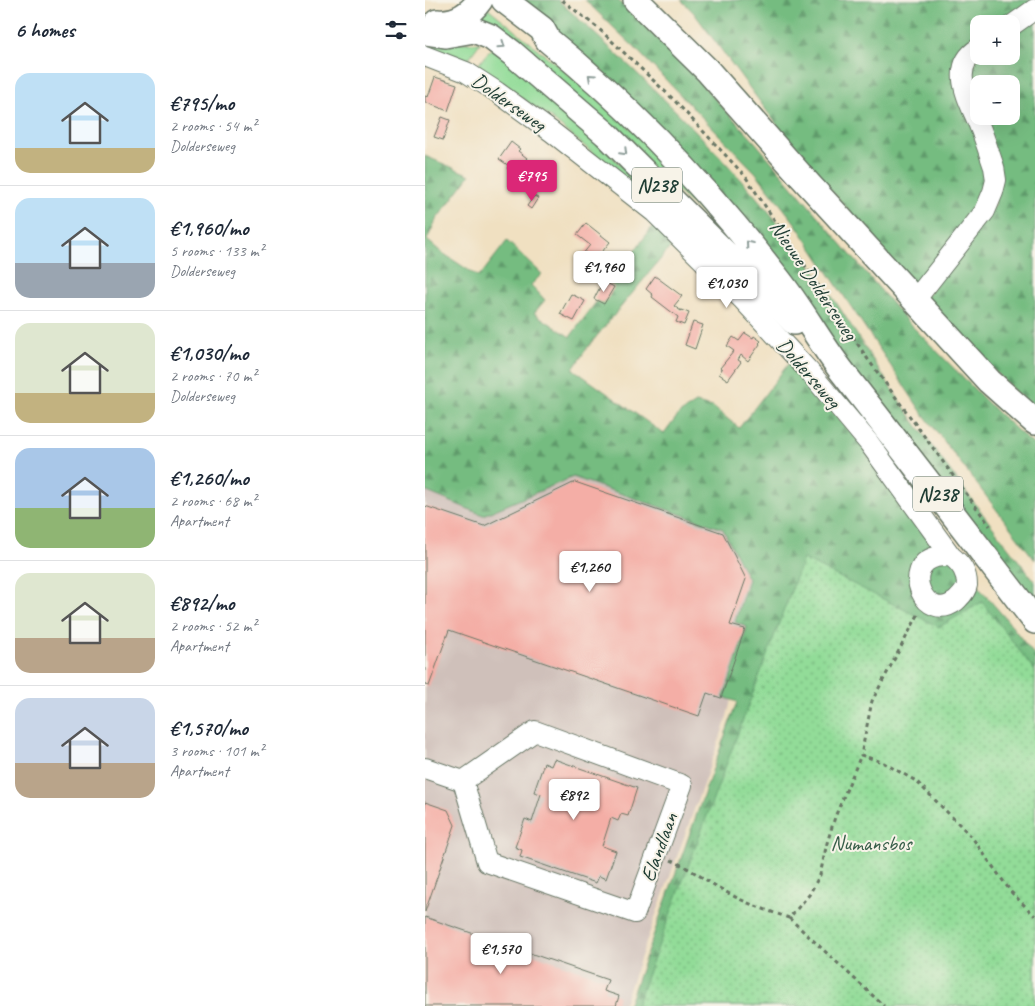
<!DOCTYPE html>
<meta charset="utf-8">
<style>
:root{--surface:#fff;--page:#f6f6f7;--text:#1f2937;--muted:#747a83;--line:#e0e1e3;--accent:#db2777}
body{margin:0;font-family:Caveat,sans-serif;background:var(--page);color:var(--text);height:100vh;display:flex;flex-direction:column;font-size:19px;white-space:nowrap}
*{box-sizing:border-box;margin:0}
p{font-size:16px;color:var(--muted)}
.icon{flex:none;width:28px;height:28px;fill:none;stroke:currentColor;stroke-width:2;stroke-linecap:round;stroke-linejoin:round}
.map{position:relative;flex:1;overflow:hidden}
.details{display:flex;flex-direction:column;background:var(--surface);width:425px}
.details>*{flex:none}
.buttons{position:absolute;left:545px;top:15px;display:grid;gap:10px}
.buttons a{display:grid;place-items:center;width:50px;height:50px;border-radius:10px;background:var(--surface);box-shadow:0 5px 20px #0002;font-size:25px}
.price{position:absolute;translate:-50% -42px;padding:0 11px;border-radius:5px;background:#fff;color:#222;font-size:16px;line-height:32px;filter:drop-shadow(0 1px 2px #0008)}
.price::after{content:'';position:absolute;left:50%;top:30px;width:15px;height:11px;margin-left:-8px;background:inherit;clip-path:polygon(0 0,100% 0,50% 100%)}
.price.on{background:var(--accent);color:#fff}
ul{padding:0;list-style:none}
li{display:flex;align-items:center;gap:15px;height:125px;padding:0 15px}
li+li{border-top:1px solid var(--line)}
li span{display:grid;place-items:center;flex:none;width:140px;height:100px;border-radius:15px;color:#555}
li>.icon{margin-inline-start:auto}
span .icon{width:60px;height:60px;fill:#fffc;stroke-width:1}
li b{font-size:21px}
h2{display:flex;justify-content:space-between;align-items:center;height:60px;padding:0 15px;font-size:21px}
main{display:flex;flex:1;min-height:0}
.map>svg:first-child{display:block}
.industrial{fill:#cfc0ba}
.grass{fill:#92dc98;stroke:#588c66}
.forest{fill:url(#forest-firs);stroke:#4a7c5a}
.park{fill:url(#park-dots);stroke:#588c66}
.building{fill:#f4aea6}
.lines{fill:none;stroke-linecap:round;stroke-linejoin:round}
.minor-casing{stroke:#687665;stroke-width:22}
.major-casing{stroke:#687665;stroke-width:28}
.path{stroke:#687665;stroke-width:3;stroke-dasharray:4 4;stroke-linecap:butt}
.minor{stroke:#fff;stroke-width:20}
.major{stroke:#fff;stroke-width:25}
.oneway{stroke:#8f9e9a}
.labels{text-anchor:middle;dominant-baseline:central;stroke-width:4;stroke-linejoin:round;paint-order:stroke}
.shield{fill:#f7f3e8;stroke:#60746a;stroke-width:1}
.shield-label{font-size:20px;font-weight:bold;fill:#1f3d34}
.street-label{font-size:21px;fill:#1f3d34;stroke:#f7f3e8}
.park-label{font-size:21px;fill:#365d48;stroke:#f7f3e8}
</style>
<main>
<section class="details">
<h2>6 homes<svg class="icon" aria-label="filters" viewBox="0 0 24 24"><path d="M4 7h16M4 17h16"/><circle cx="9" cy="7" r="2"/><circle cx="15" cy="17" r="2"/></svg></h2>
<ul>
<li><span style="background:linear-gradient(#bfe0f5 75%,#c2b280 0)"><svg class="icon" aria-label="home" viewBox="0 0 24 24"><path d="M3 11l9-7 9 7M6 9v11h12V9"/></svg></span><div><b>€795/mo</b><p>2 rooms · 54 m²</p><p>Dolderseweg</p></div></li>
<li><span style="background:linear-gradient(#bfe0f5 65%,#9aa5b1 0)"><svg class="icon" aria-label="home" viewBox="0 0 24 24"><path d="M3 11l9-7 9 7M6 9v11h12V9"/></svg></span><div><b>€1,960/mo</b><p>5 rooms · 133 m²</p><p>Dolderseweg</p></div></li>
<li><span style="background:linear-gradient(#dfe7d0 70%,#c2b280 0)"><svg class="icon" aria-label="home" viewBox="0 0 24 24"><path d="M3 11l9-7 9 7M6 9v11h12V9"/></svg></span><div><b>€1,030/mo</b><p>2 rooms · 70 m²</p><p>Dolderseweg</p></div></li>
<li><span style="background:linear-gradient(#a9c7e8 60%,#8fb573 0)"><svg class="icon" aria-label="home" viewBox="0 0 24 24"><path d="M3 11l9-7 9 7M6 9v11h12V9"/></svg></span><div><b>€1,260/mo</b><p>2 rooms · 68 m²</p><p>Apartment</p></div></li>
<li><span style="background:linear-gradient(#dfe7d0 65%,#b9a48a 0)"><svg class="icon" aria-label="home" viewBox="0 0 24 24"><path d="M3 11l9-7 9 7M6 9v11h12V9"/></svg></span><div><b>€892/mo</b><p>2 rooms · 52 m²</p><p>Apartment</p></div></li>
<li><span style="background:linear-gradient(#c9d6e8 65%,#b9a48a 0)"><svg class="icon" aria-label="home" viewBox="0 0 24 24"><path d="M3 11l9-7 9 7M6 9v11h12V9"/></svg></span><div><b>€1,570/mo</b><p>3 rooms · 101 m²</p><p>Apartment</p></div></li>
</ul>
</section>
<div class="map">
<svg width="610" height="1006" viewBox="0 0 610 1006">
<defs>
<pattern id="forest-firs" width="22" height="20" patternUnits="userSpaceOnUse" patternTransform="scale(1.25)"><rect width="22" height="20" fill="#75bc80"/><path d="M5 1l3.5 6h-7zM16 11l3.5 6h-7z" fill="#5f9a6a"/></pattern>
<pattern id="park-dots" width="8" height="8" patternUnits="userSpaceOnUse" patternTransform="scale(1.25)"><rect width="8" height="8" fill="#92dc98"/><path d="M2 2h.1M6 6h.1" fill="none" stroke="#77b47d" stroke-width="1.8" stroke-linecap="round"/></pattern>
</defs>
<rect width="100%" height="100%" fill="#f7f3e8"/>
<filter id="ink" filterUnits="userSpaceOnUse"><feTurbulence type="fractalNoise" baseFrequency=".02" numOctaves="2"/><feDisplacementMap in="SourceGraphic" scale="10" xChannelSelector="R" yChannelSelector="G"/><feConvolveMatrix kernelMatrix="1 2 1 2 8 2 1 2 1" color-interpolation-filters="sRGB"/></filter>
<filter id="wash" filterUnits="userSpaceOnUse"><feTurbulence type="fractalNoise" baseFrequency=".0096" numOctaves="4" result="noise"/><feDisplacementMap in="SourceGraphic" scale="20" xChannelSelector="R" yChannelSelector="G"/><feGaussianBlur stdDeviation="1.12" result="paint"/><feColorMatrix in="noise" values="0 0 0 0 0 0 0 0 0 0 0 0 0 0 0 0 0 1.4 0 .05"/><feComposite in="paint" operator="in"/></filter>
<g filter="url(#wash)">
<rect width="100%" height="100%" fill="#f0e0c1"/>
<!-- industrial -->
<path class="industrial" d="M0,424l301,102 35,58 -36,140 -102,282h-198z"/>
<!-- grass -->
<path class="grass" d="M63,8l126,104 103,106 13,21 -133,-121 -122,-95z
M9,42l46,1 -16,22 -32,-15z
M68,47l70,60 120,121 -132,-110 -75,-51z"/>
<!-- forest -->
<path class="forest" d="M95,0h38c89,81 179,165 251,263 37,51 68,107 105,158 39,55 80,108 121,161v31l-432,-541z
M160,0h33l61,60 75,81 152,179 93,94 36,32v114l-114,-149 -126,-188 -39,-50 -121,-125z
M256,0h352l-31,24h-23v14l-12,8 21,122 -4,29 -67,92 -125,-144 -98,-132z
M610,15v396l-112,-109 73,-98 -13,-88h28v-32h-32v21l-11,-29 11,-20h32v-22z
M0,156l45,19 -34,45 -9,20 14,12 38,25 28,-36 35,33 -11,11 14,15 -11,13 36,24 83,-111 20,18 -86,104 -14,21 91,65 15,-20 17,-11 17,4 26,21 50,-65 71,79 21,33 126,145 28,36v350h-407l109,-304 -13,-5 23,-70 -12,-5 13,-43 -25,-50 -150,-52 -90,38 -58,-24z"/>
<!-- park -->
<path class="park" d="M378,559l136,68 43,-25 53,69v335h-399z"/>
<g id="blocks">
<!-- building -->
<path class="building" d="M10,77l22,7 -9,27 -23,-9v-6l3,1z
M17,117l8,3 -7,20 -9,-3z
M86,142l9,7 -2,2 9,7 -7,9 14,11 -5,7 -22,-17 2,-2 -10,-7z
M109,196l4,2 -7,11 -4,-3z
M161,223l24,19 -21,26 -11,-8 12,-15 -13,-10z
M230,276l27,20 -8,10 7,5v-1l8,3 -5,12 -8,-3 2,-5 -26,-20 1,-2 -7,-6z
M178,281l11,6 -10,17 -10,-5z
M146,294l14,7 -11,20 -14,-7z
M268,322l10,3 -8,24 -10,-4z
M320,333l8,5 1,-2 7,5 -2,2 1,1 -12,17 -7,-6 -3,5 3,2 -13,18 -9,-6 3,-5 -2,-1 14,-17 -7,-5 6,-9 6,4z
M150,482l148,51 23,46 -16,46 15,4 -24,69 -14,-5 -8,23 -250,-86 -20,56 -4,-1v-179l59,20z
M129,759l83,29 -9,28 -7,-2 -3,7 -7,-3 -9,28 14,5 -10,28 -7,-3 -3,7 -76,-26 2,-7 -7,-3 10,-28 7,3 9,-28 -7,-2 10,-29 7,3z
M0,802l23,8 7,15 -30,87z
M0,917l183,63 -4,11 15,5 -3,10h-191z"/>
</g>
</g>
<g filter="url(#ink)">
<use href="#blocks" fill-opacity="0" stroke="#687665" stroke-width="1"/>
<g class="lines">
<!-- minor casing -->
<g class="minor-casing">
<path id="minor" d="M586,26l24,-17
M0,56l41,16 31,20 55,40 102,80 89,88 65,70 61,73 82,113c10,8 16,16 16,29 -1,7 -7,12 -11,16 -31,24 -56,-35 -20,-44 5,-1 10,-1 15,-1
M490,300l70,-89 8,-19 3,-12 -2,-13c-5,-14 -9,-28 -15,-42 -10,-25 -31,-58 0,-77
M110,731l147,54 -47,128 -148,-51 -24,-81z
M0,768l38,13"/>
</g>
<!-- major casing -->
<g class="major-casing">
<path id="major" d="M79,0l38,29 6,11c86,70 162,151 230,239 23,29 41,62 63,91 65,83 130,167 194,251
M211,0l71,70 95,107 187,204 46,41
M12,22c18,2 33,-8 43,-22
M0,32l20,3 29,-5 17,7 21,16 94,81 188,188"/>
</g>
<!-- path -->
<path class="path" d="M137,0l36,28 76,72 71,76 122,182 123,168
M493,615l-46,86 -11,54 21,7 34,19 55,55 40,56 24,24
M246,860c21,9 38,23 57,33 19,11 41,18 61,25l20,-23 11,-20 7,-32 8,-26 26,-62
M364,918l95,88"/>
<!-- minor -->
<use href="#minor" class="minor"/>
<!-- major -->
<use href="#major" class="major"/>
</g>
<!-- one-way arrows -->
<defs><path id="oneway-chevron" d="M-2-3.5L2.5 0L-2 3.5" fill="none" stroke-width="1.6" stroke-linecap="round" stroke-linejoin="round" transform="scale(1.25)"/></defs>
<g class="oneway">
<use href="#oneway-chevron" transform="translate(77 45) rotate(35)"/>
<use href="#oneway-chevron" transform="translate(166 77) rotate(-138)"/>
<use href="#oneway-chevron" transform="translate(199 152) rotate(45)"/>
<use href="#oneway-chevron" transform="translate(324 244) rotate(-130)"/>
</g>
</g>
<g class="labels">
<!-- shield labels -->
<g class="shield">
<rect x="207" y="167.5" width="50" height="35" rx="4"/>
<rect x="488" y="476.5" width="50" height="35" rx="4"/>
</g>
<g class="shield-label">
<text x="232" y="185">N238</text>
<text x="513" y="494">N238</text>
</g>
<!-- street labels -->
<g class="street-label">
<text transform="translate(84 102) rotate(35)">Dolderseweg</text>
<text transform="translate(389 280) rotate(56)">Nieuwe Dolderseweg</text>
<text transform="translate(384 373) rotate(49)">Dolderseweg</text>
<text transform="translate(234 847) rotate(-70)">Elandlaan</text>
</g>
<!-- park labels -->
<g class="park-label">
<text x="446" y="843">Numansbos</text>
</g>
</g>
</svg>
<div class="buttons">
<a>+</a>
<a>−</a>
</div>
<b class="price on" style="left:107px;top:202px">€795</b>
<b class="price" style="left:179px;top:293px">€1,960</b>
<b class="price" style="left:302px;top:309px">€1,030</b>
<b class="price" style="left:165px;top:593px">€1,260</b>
<b class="price" style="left:149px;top:821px">€892</b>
<b class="price" style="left:76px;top:975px">€1,570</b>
</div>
</main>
